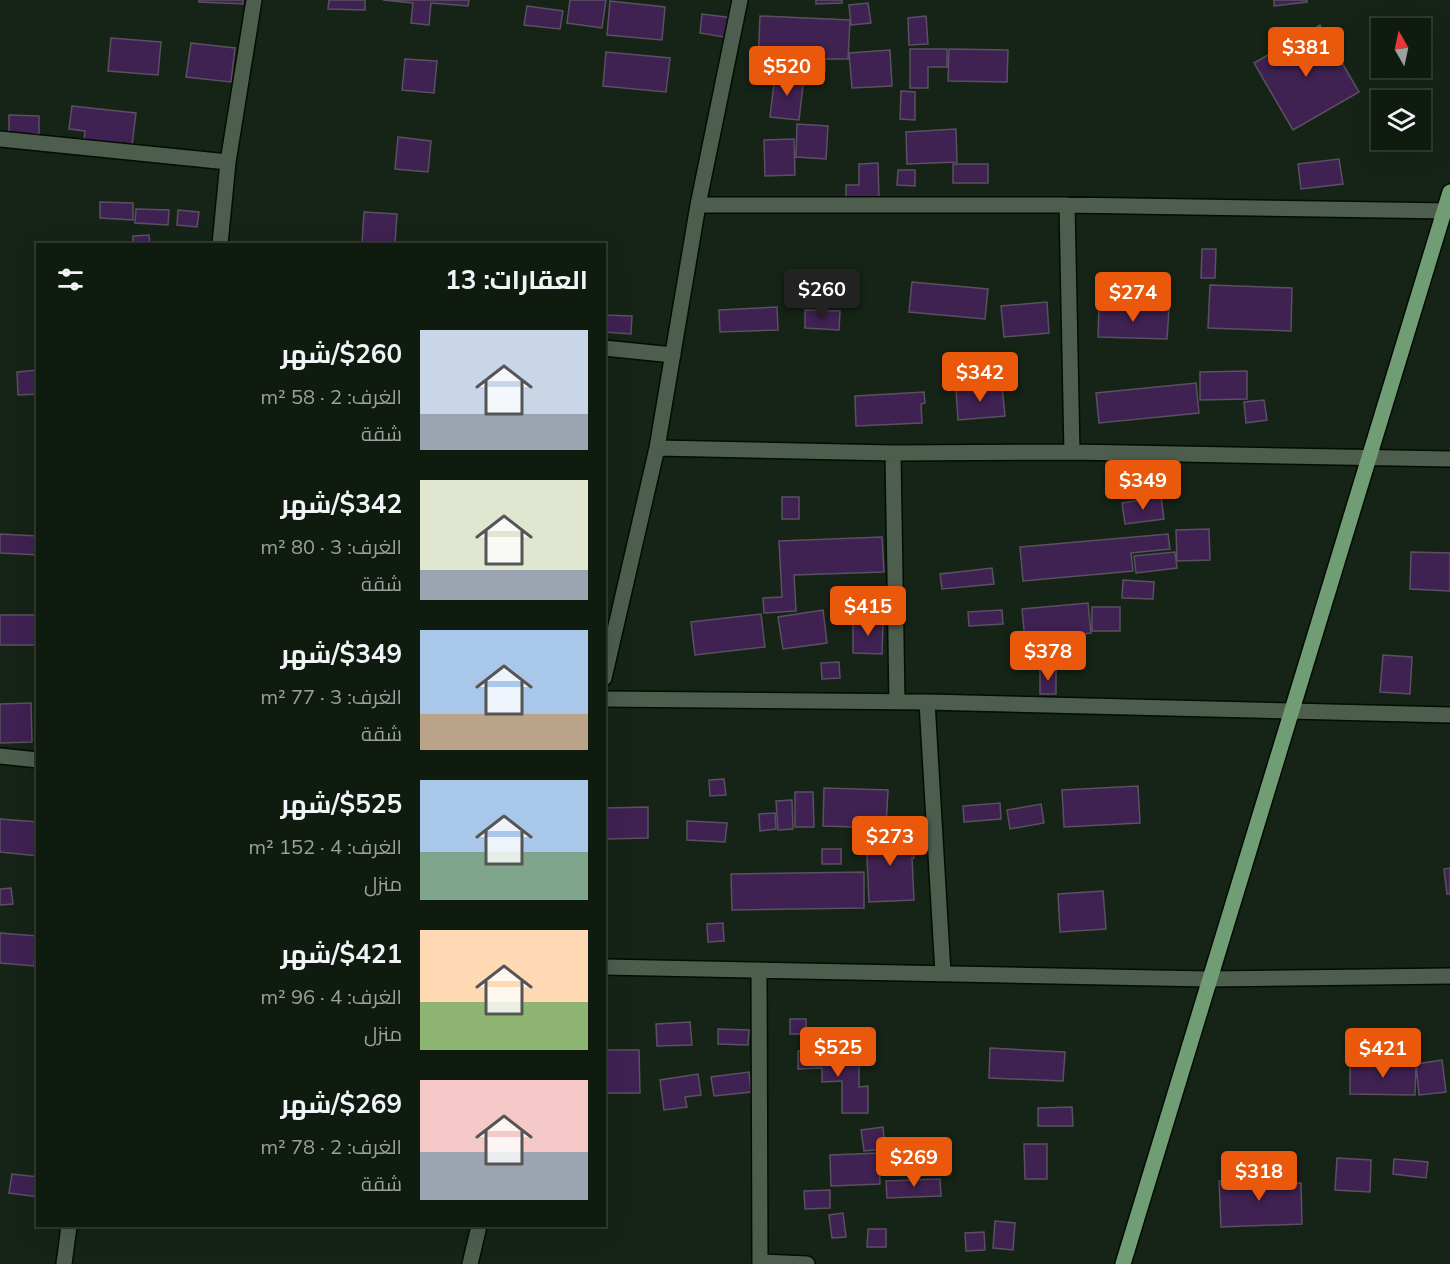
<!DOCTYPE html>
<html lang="ar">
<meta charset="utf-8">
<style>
:root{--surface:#101b10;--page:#1e281e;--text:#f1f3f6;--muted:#9ca19f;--line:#303930;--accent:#ea580c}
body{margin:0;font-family:Mulish,Cairo,sans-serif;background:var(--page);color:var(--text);direction:rtl;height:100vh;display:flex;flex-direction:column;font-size:22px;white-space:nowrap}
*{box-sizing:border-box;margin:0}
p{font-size:20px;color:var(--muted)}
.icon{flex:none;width:33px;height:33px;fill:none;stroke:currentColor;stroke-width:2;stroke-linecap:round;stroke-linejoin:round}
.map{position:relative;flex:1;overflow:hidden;direction:ltr}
.side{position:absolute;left:36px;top:243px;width:570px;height:984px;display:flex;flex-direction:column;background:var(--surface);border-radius:0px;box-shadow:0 6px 24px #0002,0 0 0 2px var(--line);direction:rtl}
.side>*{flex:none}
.needle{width:39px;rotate:351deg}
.controls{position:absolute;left:1371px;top:18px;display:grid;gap:12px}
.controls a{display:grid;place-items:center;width:60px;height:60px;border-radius:0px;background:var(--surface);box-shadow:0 6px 24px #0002,0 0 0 2px var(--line);font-size:30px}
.price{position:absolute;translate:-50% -51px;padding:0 14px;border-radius:6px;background:var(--accent);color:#fff;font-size:20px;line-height:39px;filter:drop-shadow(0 2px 3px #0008)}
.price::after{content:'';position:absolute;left:50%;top:36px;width:18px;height:14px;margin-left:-9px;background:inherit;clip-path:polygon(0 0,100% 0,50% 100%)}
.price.active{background:#222;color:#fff}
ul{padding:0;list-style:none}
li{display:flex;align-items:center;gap:18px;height:150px;padding:0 18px}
li span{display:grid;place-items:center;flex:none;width:168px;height:120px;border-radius:0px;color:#555}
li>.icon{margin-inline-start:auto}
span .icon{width:72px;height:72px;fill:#fffc;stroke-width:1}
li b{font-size:26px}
h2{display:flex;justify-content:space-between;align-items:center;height:72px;padding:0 18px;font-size:26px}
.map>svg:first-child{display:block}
.building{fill:#3f2152;stroke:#5a5062;stroke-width:1.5}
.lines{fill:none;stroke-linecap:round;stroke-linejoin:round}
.minor-casing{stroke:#020d03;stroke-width:18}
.major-casing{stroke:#020d03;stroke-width:18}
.minor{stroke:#4d5e4f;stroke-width:15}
.major{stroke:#719d75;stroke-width:15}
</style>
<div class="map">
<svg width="1450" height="1264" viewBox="0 0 1450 1264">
<rect width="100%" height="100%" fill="#152416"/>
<!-- building -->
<path class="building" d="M199,0h44v4l-44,-2z
M329,0h36v10l-37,-1z
M383,0h86l-1,6 -37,-3 -2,22 -18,-2 2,-20z
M570,0h36l-4,28 -35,-5z
M816,0h26v3l-26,1z
M1274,0h33v2l-33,4z
M610,1l55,6 -3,33 -55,-5z
M868,3l3,20 -20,2 -2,-20z
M527,6l36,5 -3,18 -36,-4z
M702,14l31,4 -3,20 -30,-5z
M760,16l90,4 -2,39h-23v12l-67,-3z
M926,16l2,28 -19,1 -1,-27z
M1320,25l39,67 -66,38 -39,-67z
M111,38l50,4 -3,33 -50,-4z
M191,43l44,5 -4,34 -45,-5z
M910,49h37v18h-19v21h-18z
M949,49l59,1 -1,32 -59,-1z
M890,50l2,36 -40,2 -3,-35z
M606,52l64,6 -4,34 -63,-6z
M405,59l32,2 -3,32 -32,-3z
M775,74l29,3 -5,43 -29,-3z
M901,91l14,1v28l-15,-1z
M72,106l64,7 -4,33 -48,-6 1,-9 -16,-2z
M9,115l30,1v18h-30z
M797,124l31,2 -2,33 -30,-2z
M956,129l1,33 -50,2 -1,-32z
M398,137l33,4 -3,31 -33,-3z
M794,139l1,36 -30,1 -1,-36z
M1339,159l4,25 -42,5 -3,-25z
M878,163l1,36 -33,1v-15h13v-21z
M953,164h35v19h-35z
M898,170h17v16l-18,-1z
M100,202l33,1v17l-33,-2z
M136,209l33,1 -1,15 -33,-2z
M178,210l21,2 -2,15 -20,-2z
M364,212l33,2 -2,30h-33z
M149,235l1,9h-17v-8z
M1202,249h14l-1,29h-14z
M912,282l76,7 -3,30 -76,-7z
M1210,285l82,3 -1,43 -83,-3z
M1047,302l2,31 -45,4 -3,-31z
M1099,306l70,3 -2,30 -69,-2z
M777,307l1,23 -58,2 -1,-22z
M805,310l35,1 -1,19 -34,-2z
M604,315l28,1 -1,18 -27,-2z
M38,370v24l-20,1 -1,-23z
M1247,371v28l-47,1v-28z
M1196,383l3,30 -100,10 -3,-30z
M1002,386l3,30 -47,4 -2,-30z
M924,392l1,11 -4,1 1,19 -66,3 -1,-30z
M1264,400l3,20 -21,3 -2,-21z
M782,497h17v22h-17z
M1161,497l3,22 -39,5 -3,-21z
M1209,529l1,31 -33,1 -1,-31z
M0,534l38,2v19l-38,-2z
M1168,534l2,15 -39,4 2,18 -110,10 -3,-34z
M882,537l2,35 -90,3 2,36 -32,2 -1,-15 19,-1 -3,-56z
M1175,552l2,16 -41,5 -2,-17z
M1411,552l39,1v38l-40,-2z
M992,568l2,16 -52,5 -2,-15z
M1123,580l31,2 -1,17 -31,-1z
M1088,603l3,30 -66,7 -3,-31z
M1092,607h28v24h-28z
M823,610l4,33 -44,6 -5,-32z
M1002,610l1,14 -34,2 -1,-14z
M761,614l4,33 -70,8 -4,-33z
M0,615h38v30h-38z
M853,621l30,1 -1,32 -29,-1z
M1383,655l29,2 -2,37 -30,-2z
M839,662l1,16 -18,1 -1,-16z
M1040,669l16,1v24h-16z
M31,703l1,39 -32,1v-39z
M724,779l2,16 -16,1 -1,-16z
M1138,786l2,37 -76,4 -2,-37z
M824,788l64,2 -2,38 -63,-2z
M795,792h18l1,35h-19z
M792,800l1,29 -15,1 -2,-29z
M1000,803l1,16 -37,3 -1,-16z
M1041,804l3,19 -34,6 -3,-19z
M648,807v31l-41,1 -1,-31z
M775,813l1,16 -16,2 -1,-17z
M0,819l38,3v34l-38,-4z
M687,821l40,2 -2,19 -38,-2z
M914,834v24h-2l2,42 -45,2 -3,-67z
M822,849h19v15h-19z
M1450,868v26h-3l-3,-25z
M864,872v36l-132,2 -1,-36z
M11,888l2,16 -13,1v-16z
M1103,891l3,38 -46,3 -2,-38z
M723,923l1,18 -16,1 -1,-18z
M0,933l37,3 -3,30 -34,-3z
M790,1019h16v15h-16z
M690,1022l2,23 -35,1 -1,-22z
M718,1029l31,1 -1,15 -30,-1z
M990,1048l75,4 -2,29 -74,-3z
M604,1050h35l1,43h-36z
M798,1051h41v14h20v22l9,-1v27h-26v-32l-20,1v-14l-24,1z
M1442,1060l4,32 -27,3 -3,-31z
M1350,1063l66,1 -1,31 -65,-1z
M749,1072l2,20 -37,4 -3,-19z
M698,1074l3,21 -16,2 2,10 -23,3 -4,-30z
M1072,1107l1,19h-35v-18z
M883,1127l2,22 -21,2 -3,-21z
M1024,1144h23v35h-22z
M879,1153l1,31 -49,2 -1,-31z
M1337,1158l34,2 -1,32 -35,-2z
M1394,1159l34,3 -2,16 -33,-4z
M1266,1169l1,15 34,-1 1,41 -81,3 -2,-46 28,-1v-10z
M12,1174l26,3v20l-29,-4z
M940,1179l1,17 -54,2 -1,-17z
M830,1190v18l-25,1 -1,-18z
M843,1213l3,24 -14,1 -3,-23z
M995,1221l20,2 -2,27 -20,-2z
M868,1229h18v18h-19z
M984,1232l1,18 -19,1 -1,-18z"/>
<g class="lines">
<!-- minor casing -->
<g class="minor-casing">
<path id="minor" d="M0,139l228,23
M698,205h369l383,6
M1067,205l5,247
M220,244l8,-82 26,-162
M604,348l69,7
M657,448l236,5 179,-1 378,7
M893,453l4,249
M604,678l53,-230 41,-243 42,-205
M604,699l323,3 523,13
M927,702l16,271
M0,756l38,4
M604,967l604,12 242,-3
M759,970l1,294
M760,1262l47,2
M64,1264l5,-38
M470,1264l9,-38"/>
</g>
<!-- major casing -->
<g class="major-casing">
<path id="major" d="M1123,1264l327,-1072"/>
</g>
<!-- minor -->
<use href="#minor" class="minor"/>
<!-- major -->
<use href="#major" class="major"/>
</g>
</svg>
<div class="controls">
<a><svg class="needle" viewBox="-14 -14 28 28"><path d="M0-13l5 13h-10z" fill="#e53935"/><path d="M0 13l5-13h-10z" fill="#9ca19f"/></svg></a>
<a><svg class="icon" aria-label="layers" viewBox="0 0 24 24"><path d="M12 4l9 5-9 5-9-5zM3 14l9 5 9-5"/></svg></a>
</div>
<b class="price" style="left:1306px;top:78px">$381</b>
<b class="price" style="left:787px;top:97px">$520</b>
<b class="price active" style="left:822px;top:320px">$260</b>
<b class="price" style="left:1133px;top:323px">$274</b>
<b class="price" style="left:980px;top:403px">$342</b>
<b class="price" style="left:1143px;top:511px">$349</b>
<b class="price" style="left:868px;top:637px">$415</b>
<b class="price" style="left:1048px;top:682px">$378</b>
<b class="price" style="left:890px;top:867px">$273</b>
<b class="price" style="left:838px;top:1078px">$525</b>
<b class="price" style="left:1383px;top:1079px">$421</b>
<b class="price" style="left:914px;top:1188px">$269</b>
<b class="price" style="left:1259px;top:1202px">$318</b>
<section class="side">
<h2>العقارات: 13<svg class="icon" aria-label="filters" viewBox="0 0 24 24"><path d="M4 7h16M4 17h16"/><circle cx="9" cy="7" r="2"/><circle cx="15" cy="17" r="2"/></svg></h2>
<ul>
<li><span style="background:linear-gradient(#c9d6e8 70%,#9aa5b1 0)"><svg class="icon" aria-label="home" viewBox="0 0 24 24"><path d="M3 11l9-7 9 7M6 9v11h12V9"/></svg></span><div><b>$260/شهر</b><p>الغرف: 2 · 58 m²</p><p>شقة</p></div></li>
<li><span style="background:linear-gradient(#dfe7d0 75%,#9aa5b1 0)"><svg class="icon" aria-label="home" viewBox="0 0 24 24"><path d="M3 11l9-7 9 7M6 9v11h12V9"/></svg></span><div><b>$342/شهر</b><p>الغرف: 3 · 80 m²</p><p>شقة</p></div></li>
<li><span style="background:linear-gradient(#a9c7e8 70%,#b9a48a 0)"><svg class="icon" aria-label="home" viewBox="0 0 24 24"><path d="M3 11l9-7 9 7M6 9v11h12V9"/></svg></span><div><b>$349/شهر</b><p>الغرف: 3 · 77 m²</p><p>شقة</p></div></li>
<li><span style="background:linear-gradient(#a9c7e8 60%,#7fa58c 0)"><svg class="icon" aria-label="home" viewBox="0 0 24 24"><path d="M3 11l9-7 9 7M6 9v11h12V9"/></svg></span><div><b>$525/شهر</b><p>الغرف: 4 · 152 m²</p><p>منزل</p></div></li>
<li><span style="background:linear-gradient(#ffd9b3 60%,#8fb573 0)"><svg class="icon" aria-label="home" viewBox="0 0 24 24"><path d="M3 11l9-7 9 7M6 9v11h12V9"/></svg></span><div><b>$421/شهر</b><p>الغرف: 4 · 96 m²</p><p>منزل</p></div></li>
<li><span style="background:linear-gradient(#f6c9c9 60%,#9aa5b1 0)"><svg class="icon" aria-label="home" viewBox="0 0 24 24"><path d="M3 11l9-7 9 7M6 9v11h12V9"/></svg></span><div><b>$269/شهر</b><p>الغرف: 2 · 78 m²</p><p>شقة</p></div></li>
</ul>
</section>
</div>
